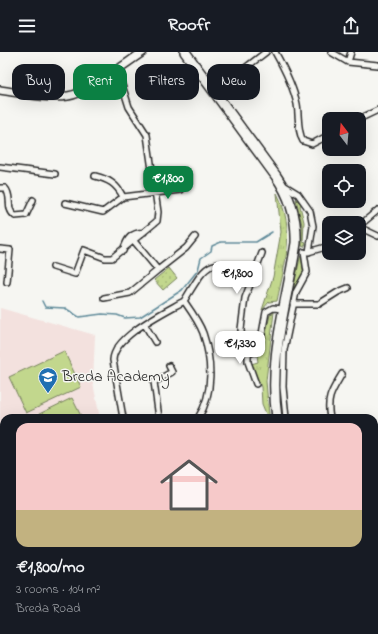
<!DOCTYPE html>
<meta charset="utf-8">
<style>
:root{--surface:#171b24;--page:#242831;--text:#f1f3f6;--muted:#9ea1a6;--accent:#0b8043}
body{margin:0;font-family:"Indie Flower",sans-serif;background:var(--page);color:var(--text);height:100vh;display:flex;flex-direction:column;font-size:15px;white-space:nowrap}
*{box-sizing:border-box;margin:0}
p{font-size:13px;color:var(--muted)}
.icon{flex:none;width:22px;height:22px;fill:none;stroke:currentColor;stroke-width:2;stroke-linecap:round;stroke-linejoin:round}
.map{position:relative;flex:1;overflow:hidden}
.panel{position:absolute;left:0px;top:362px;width:378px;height:220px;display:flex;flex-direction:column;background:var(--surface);border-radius:12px 12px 0 0;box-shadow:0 4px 16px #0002}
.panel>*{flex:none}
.banner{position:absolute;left:12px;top:12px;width:354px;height:36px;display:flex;gap:8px}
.needle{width:26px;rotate:344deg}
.fabs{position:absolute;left:322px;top:60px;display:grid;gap:8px}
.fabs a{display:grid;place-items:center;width:44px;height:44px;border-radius:8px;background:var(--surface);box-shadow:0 4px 16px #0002;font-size:20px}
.price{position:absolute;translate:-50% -34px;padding:0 9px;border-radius:8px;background:#fff;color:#222;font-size:13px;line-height:26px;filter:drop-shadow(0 1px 2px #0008)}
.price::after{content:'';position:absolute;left:50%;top:24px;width:12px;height:9px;margin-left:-6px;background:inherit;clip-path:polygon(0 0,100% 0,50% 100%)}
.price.on{background:var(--accent);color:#fff}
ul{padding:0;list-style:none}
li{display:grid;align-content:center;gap:8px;height:212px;padding:0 16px}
li span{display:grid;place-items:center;height:124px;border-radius:12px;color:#555}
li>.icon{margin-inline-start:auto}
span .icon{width:72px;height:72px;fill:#fffc;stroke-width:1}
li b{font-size:17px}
.tag{padding:0 14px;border-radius:12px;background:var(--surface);box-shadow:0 4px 16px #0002;font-size:14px;line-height:36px}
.tag.on{background:var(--accent);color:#fff}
header{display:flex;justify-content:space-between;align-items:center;height:52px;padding:0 16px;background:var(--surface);font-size:18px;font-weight:700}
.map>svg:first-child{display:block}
.built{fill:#f3e1de}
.grass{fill:url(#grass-tufts);stroke:#76815c}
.park{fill:url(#park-dots);stroke:#76815c}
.pitch{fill:#c2d78d;stroke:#76815c}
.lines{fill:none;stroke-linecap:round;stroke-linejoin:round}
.stream{stroke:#608b9a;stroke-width:1.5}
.street-casing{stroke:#2b2b2b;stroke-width:8}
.secondary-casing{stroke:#2b2b2b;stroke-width:10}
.highway-casing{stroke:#2b2b2b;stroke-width:12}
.street{stroke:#f6f6f2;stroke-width:5}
.secondary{stroke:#f6f6f2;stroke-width:7}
.highway{stroke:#f6f6f2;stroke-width:9}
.labels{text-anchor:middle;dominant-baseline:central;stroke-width:3;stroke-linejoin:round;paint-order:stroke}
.poi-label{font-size:16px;fill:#2b2b2b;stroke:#f6f6f2;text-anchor:start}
</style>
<header><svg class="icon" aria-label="menu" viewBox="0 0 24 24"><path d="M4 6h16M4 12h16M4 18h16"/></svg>Roofr<svg class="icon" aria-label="share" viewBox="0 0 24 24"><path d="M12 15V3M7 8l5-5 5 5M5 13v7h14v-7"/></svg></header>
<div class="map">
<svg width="378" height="582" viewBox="0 0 378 582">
<defs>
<pattern id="grass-tufts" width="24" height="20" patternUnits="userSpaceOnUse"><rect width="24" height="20" fill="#c2d78d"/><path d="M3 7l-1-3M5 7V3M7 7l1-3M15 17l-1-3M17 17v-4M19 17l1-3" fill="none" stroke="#a7b97a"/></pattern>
<pattern id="park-dots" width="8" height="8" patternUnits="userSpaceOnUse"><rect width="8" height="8" fill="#c2d78d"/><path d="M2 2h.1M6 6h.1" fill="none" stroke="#a7b97a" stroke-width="1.8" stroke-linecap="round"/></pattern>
</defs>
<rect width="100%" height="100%" fill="#f6f6f2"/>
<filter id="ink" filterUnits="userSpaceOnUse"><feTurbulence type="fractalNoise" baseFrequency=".025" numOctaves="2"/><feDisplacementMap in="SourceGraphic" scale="8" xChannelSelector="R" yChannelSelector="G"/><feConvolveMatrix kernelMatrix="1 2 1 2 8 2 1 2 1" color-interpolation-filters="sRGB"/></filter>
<g filter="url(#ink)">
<!-- built -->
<path class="built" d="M0,256l95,27 -2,48 7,35h-96v70l-4,2z"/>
<!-- grass -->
<path class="grass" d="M277,141c19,38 8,69 0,108l-8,1 -7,8 11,-33 8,-45z
M296,147l5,5 -1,2 4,16 -1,20 3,1 -2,4 -2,-1v-21z
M301,204l3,16 -11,18 7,-32z
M274,260l-8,69 3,34 -2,1 -5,-12 -1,-17 -10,-23 7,-2 -1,-7 5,-6 8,-34z
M257,289l1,4 -4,4 -4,1 -5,-4 -1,-4z
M0,525h4v29l-4,-2z"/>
<!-- park -->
<path class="park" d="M169,216l8,10 -14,12 -9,-10z"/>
<!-- pitch -->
<path class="pitch" d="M64,299l17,36 -55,26 -17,-36z
M72,346l10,20h-51z
M4,380v56l-4,2v-56z"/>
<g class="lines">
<!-- stream -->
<path class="stream" d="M42,249l3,6 20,1 14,9 23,-3 15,1 8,3 15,-1 42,-27 16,-20 3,-12 10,-7 1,-5 9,-4h35l16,-10"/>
<!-- street casing -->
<g class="street-casing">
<path id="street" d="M275,0c9,16 18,33 22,52 2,11 0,27 6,37l9,3 17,-9
M331,0l17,10 30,3
M348,10l3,-10
M214,40l52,-40
M359,67l19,-9
M0,115l55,7
M95,124c13,3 22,8 28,21
M285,134l13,8 12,17 3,15 -4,26
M0,136h5c8,8 0,21 10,28l11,-1 7,-15
M65,151l38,9 20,-15 57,-7
M359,174l19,-16
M359,175l19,9
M0,197l10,1 -3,32
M123,199c4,-13 8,-18 21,-19
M308,200l21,-6
M53,215l22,7 9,-24 21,8h7l45,-37 1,-9 -11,-77 -18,-28 -12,-38
M158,218l28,-22 9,-11
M104,246l26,-5 28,-23 -24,-29
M293,252h26l19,-12 10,-4
M145,273l10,17
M248,302l11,-4 7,-38 7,-4 10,1
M256,332l-8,-22v-8l-6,-8 -1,-17 4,-31 17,-45
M123,366l-10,-58c1,-24 52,-48 71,-59
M159,366l-5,-36 18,-10 -3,-6
M198,366c16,-24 14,-58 5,-85 -4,-11 -12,-22 -19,-32 25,-41 25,-44 70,-26
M286,366l-3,-31 1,-37 12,-58 11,-20 -3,-20
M330,366c-4,-20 2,-27 12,-44
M374,393l4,-3
M3,458l1,2
M0,471l4,1
M0,496l1,4
M374,501l4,4
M374,532l4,4
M12,578v4
M148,578l9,4
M220,578l24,4
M170,582l2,-4"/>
</g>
<!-- secondary casing -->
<g class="secondary-casing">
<path id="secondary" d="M0,38c22,3 46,9 68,6 18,-2 58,-33 75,-44
M0,558l4,1
M46,578l8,4"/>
</g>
<!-- highway casing -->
<g class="highway-casing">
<path id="highway" d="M185,0l91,124c14,20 21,41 20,67 -9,59 -28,115 -19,175
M374,518l4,4"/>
</g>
<!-- street -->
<use href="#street" class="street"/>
<!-- secondary -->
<use href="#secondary" class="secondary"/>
<!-- highway -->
<use href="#highway" class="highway"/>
</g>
</g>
<!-- icons -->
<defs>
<g id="school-pin" transform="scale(1)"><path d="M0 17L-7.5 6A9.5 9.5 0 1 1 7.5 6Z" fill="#1f6fb2" stroke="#f6f6f2"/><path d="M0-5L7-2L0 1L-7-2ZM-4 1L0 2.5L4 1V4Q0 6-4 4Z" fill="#fff"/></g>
</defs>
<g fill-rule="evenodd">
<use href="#school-pin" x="48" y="325"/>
</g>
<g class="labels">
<!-- poi labels -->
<g class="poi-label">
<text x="62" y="325">Breda Academy</text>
</g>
</g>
</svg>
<div class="fabs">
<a><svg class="needle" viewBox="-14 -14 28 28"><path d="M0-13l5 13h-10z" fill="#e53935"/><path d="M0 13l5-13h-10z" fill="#9ea1a6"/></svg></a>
<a><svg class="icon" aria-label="locate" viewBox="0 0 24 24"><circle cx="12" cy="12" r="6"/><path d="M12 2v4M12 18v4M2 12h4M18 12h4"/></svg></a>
<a><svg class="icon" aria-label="layers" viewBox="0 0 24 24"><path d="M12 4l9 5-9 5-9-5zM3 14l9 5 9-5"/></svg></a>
</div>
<b class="price on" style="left:168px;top:148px">€1,800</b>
<b class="price" style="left:237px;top:243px">€1,800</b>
<b class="price" style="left:240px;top:313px">€1,330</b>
<div class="banner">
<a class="tag">Buy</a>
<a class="tag on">Rent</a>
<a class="tag">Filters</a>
<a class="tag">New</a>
</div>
<section class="panel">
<ul>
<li><span style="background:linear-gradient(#f6c9c9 70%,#c2b280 0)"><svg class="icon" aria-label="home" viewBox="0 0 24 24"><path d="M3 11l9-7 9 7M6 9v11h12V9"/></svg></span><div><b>€1,800/mo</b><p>3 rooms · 104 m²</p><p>Breda Road</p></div></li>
</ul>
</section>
</div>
